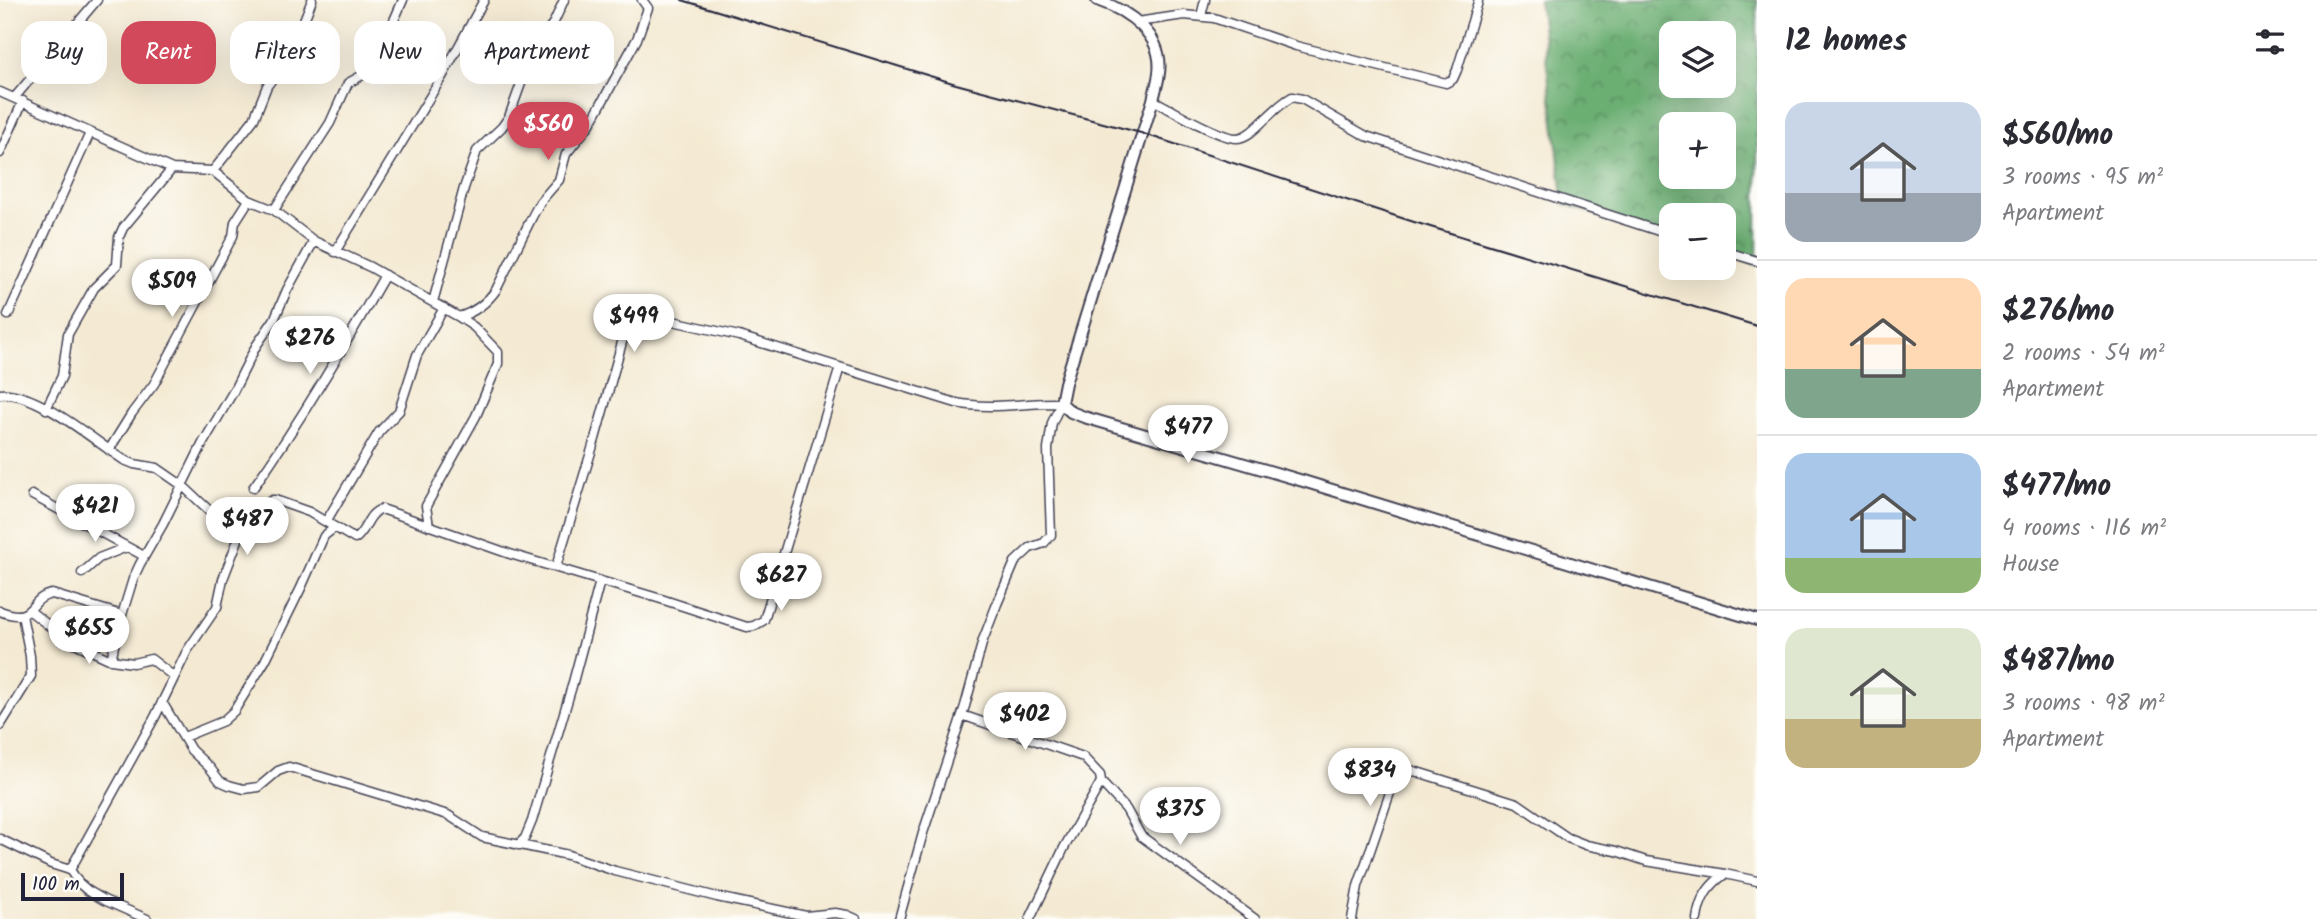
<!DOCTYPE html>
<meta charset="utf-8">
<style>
:root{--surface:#fff;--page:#f2f2f3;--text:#2b2b33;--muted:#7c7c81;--line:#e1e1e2;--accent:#d1495b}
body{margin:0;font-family:Kalam,sans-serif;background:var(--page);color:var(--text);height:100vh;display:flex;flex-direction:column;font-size:26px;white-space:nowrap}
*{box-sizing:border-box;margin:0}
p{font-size:23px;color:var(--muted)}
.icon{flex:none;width:38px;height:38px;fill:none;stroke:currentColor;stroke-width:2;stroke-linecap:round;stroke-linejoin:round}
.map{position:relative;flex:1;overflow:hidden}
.sheet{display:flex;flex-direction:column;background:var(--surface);width:560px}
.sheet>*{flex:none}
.guide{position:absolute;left:21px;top:21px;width:665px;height:63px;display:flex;gap:14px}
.fabs{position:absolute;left:1659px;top:21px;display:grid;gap:14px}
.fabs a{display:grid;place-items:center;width:77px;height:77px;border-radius:14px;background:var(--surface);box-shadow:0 7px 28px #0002;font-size:35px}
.scale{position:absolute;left:21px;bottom:18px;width:103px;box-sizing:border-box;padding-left:7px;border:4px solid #22223b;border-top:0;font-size:19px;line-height:24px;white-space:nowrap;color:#22223b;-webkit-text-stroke:5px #fdfcf7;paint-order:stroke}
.price{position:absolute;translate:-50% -60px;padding:0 16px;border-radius:24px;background:#fff;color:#222;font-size:23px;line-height:46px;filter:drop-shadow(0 2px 4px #0008)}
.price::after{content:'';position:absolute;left:50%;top:42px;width:21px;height:16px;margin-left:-10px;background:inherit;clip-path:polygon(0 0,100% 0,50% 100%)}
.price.active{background:var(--accent);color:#fff}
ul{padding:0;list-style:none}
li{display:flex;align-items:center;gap:21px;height:175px;padding:0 28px}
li+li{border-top:2px solid var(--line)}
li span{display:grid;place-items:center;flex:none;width:196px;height:140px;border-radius:21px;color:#555}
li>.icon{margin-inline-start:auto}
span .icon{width:84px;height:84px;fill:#fffc;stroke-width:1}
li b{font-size:30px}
h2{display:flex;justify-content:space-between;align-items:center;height:84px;padding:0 28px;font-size:30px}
.chip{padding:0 24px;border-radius:21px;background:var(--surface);box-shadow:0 7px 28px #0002;font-size:24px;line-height:63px}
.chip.active{background:var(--accent);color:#fff}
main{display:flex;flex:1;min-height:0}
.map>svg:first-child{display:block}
.forest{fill:url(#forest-crowns);stroke:#476857;stroke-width:2;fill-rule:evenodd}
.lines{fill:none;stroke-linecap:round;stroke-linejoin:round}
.minor-casing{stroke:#424052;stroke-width:11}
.tertiary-casing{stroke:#424052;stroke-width:14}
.minor{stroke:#fff;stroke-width:8}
.tertiary{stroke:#fff;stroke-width:10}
.rail{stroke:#22223b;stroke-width:2}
</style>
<main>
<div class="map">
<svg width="1757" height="919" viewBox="0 0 1757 919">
<defs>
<pattern id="forest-crowns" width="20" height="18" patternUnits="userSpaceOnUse" patternTransform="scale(1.75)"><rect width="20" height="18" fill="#6caf73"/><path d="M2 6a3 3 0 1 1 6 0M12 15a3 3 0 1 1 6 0" fill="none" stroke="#588e60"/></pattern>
</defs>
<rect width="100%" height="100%" fill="#fdfcf7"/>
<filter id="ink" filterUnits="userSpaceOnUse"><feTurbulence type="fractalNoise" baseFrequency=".0143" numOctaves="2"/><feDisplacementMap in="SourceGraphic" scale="14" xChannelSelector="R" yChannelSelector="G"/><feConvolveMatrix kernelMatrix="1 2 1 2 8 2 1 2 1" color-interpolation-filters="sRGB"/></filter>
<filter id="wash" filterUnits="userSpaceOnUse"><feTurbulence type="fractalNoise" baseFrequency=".00686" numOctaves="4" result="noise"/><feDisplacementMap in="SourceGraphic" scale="28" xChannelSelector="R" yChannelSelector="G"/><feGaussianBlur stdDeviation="1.57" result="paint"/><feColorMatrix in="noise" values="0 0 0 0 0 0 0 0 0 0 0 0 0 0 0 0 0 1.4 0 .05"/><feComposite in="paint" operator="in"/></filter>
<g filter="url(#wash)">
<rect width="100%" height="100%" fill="#f4ead3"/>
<!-- forest -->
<path class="forest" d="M1539,0h218v265l-33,-10v-40h-53v23l-107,-34zM1671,33h53v53h-53zM1671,124h53v53h-53z"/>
</g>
<g filter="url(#ink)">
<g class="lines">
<!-- minor casing -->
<g class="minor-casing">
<path id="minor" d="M1201,16l4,-16
M1137,22l47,-7 30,3 82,28 150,37 7,-4 4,-9 21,-68
M0,92l163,73 9,4 41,2 41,-52 13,-33 23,-31 22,-55
M15,97l82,-97
M1153,100c17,9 66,38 83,38 6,0 11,-3 15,-6 14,-11 25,-26 41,-35l10,2 64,37 305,99
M0,153l23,-52
M213,171l36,29 25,10 40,31 56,26 89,50 15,10 24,25v12l-22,52 -50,90 3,20
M274,210l56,-87 18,-40 24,-13 31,-70
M1724,251l33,10
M335,252l107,-175 42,-77
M433,302l31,-114 13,-37 25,-24 7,-10 23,-64 22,-31 10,-22
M8,315l82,-182
M459,317c16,-5 27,-13 37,-27l36,-73 8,-15 19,-22 7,-26 24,-30 47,-85 11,-31 -6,-8
M0,394c36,-4 94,47 124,66l10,4 23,4 26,18 30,28 28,18
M46,409l16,-33 6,-42 26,-46 23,-23 2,-28 4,-9 49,-59
M109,450l23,-37 22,-29 79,-148 2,-14 14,-22
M253,488c49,-69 90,-140 132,-213
M32,495l112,61
M327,520l52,-88 20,-21 18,-56 27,-47
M556,567l39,-128 31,-111 7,-11 9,-3 97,22 217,67c36,7 70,-1 105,0l-9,20 -4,26 3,86 -7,8 -14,5 -15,14 -18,42 -14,36 -18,66 -42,127 -24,86
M82,573l17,-15 28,-11
M0,611c36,14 27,-13 52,-17l70,21
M30,611l36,28 45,21 22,3 18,-4 22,17
M111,660l7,-32 15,-49 7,-15 23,-40 40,-81 30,-51 23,-46 18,-26 13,-30 27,-49
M162,702l29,48 19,18 10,13 9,4 15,4 15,-2 19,-16 11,-4 159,48 34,22 86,18 47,16 102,26 89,19 29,-3 12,2 9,4
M962,715l121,42 17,18 1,7 25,27 15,27 114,83
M0,726l31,-50 -1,-20 -8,-41
M184,737l39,-16 11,-10 31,-50 36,-73 23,-52 10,-8
M0,839l51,25 19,6 9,13 8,7 17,10 43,19
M518,845l7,-7 7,-17 40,-135 28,-105
M70,870l85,-153 32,-66 30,-44 6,-28 18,-47 5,-8 14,-16 12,-8h3l34,12 46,27c12,-8 12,-26 27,-30l128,45 151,45 86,28 7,-1 10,-6 76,-253
M1725,874l32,7
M1030,919l34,-71 37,-66
M1352,919l6,-33 36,-105 9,-8 11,-2 103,32 51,35 18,7 30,6 30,10 79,13c-17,12 -25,24 -28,45"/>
</g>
<!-- tertiary casing -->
<g class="tertiary-casing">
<path id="tertiary" d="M1097,0c32,11 67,35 62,73 -1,9 -4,18 -6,27l-88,283 -4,20 10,9 13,5 219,64 454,139"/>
</g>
<!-- minor -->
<use href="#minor" class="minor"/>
<!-- tertiary -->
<use href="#tertiary" class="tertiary"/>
<!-- rail -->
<path class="rail" d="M682,0l274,84 185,49 273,89 343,104"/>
</g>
</g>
</svg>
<div class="fabs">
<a><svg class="icon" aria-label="layers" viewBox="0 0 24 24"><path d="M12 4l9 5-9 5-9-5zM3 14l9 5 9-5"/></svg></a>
<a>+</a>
<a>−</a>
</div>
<div class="scale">100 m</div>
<b class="price active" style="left:548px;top:162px">$560</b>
<b class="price" style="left:172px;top:319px">$509</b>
<b class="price" style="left:634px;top:354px">$499</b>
<b class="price" style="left:310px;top:376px">$276</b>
<b class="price" style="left:1188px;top:465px">$477</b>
<b class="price" style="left:95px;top:544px">$421</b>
<b class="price" style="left:247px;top:557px">$487</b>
<b class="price" style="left:781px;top:613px">$627</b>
<b class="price" style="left:89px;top:666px">$655</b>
<b class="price" style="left:1025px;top:752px">$402</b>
<b class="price" style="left:1370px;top:808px">$834</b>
<b class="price" style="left:1180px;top:847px">$375</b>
<div class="guide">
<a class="chip">Buy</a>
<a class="chip active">Rent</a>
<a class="chip">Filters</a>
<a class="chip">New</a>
<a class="chip">Apartment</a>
</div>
</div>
<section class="sheet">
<h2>12 homes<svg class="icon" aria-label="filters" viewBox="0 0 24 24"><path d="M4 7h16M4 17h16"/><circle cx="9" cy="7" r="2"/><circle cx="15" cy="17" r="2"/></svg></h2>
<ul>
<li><span style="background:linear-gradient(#c9d6e8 65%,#9aa5b1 0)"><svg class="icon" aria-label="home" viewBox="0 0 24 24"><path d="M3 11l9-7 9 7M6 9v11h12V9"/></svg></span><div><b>$560/mo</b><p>3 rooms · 95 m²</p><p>Apartment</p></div></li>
<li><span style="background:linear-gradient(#ffd9b3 65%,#7fa58c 0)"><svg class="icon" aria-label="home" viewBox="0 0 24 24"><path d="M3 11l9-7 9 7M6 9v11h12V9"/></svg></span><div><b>$276/mo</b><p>2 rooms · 54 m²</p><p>Apartment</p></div></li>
<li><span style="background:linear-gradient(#a9c7e8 75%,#8fb573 0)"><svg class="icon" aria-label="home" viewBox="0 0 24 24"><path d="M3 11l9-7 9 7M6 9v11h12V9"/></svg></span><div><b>$477/mo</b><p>4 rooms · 116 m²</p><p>House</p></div></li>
<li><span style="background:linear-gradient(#dfe7d0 65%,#c2b280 0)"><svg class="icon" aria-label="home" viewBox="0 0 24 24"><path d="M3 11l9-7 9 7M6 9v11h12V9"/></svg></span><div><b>$487/mo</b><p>3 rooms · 98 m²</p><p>Apartment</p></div></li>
</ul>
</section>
</main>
